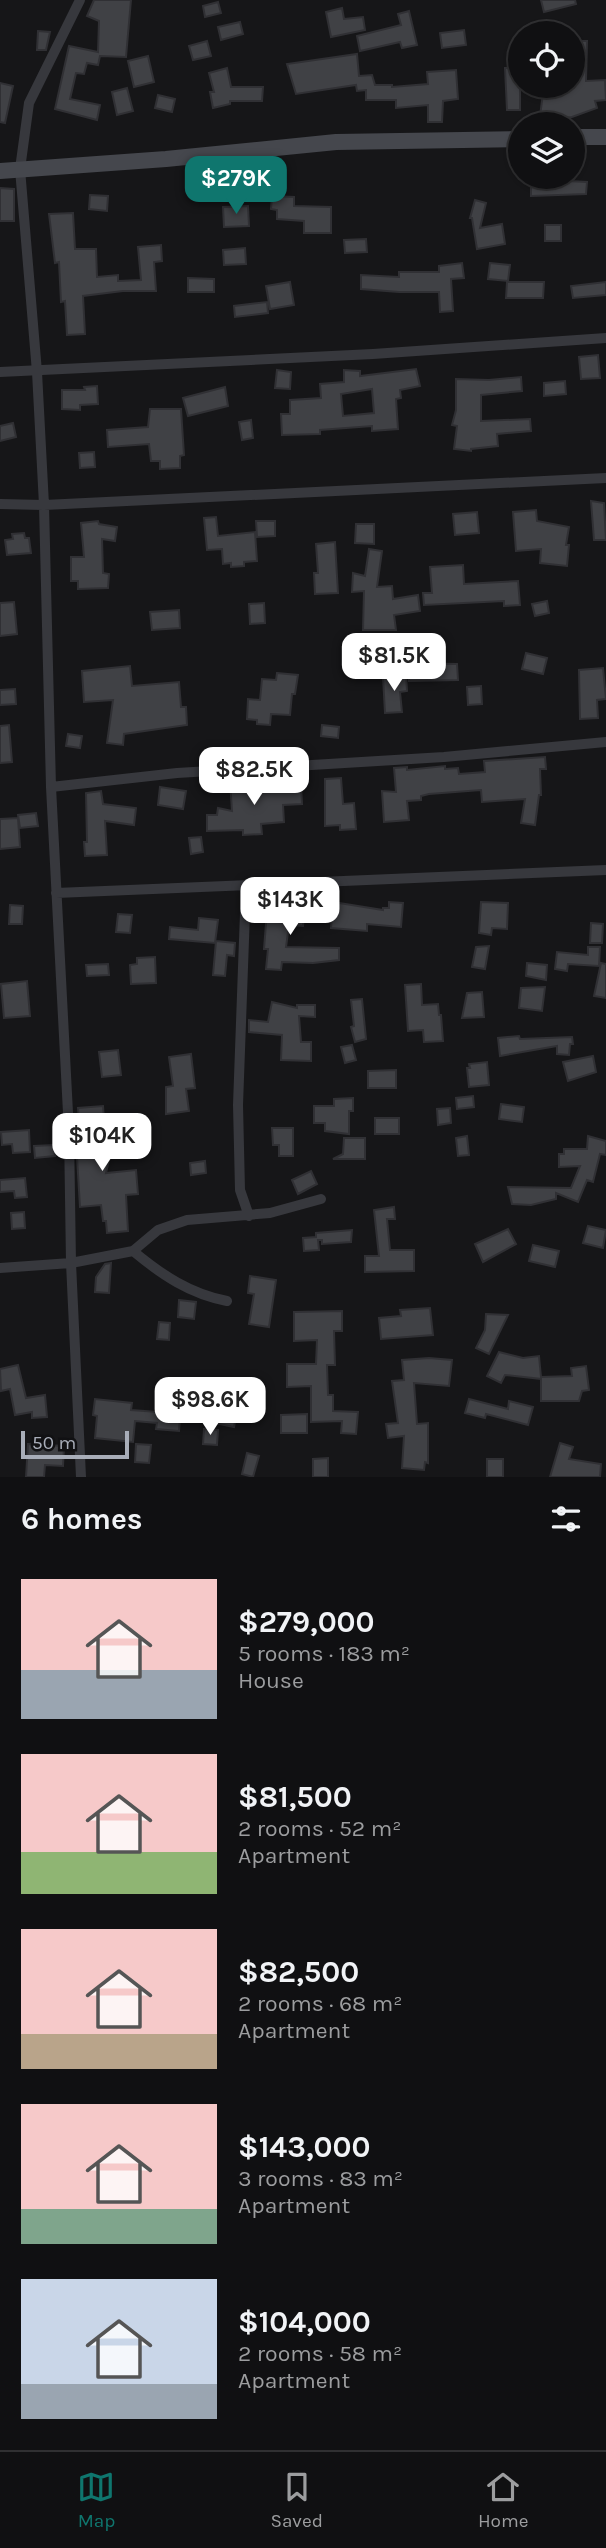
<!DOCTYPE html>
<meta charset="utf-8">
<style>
:root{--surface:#101012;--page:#19191b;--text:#f1f3f6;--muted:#9c9d9f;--line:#303032;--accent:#0f766e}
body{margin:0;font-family:Karla,sans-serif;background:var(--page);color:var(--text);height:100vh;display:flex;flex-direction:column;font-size:26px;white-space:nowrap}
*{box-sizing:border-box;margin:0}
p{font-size:23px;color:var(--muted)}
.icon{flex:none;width:38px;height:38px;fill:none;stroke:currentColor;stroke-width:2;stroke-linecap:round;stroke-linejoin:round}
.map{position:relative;height:1477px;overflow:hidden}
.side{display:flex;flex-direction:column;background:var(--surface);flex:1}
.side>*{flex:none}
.controls{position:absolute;left:508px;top:21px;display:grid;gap:14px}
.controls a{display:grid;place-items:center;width:77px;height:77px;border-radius:50%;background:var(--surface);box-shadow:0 2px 5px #0004,0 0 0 2px var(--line);font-size:35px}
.scale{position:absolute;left:21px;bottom:18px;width:108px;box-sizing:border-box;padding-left:7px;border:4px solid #a8adb8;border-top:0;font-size:19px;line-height:24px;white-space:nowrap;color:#a8adb8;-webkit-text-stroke:5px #111113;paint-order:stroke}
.price{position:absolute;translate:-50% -60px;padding:0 16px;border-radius:14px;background:#fff;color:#222;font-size:23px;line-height:46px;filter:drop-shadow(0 2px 4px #0008)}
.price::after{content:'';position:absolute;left:50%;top:42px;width:21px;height:16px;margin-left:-10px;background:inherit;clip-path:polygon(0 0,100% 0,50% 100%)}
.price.active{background:var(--accent);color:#fff}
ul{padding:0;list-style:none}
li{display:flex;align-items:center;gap:21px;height:175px;padding:0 21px}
li span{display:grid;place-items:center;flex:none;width:196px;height:140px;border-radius:0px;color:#555}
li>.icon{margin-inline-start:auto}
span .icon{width:84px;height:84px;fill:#fffc;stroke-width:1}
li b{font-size:30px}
h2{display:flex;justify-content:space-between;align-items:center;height:84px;padding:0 21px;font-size:30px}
.dock{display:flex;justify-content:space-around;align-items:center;height:98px;border-top:2px solid var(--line);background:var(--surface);font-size:19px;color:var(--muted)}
.dock a{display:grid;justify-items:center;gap:4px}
.dock .active{color:var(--accent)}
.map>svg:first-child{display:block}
.building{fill:#404145;stroke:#303034;stroke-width:2;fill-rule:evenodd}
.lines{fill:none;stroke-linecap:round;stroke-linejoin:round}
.street{stroke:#37383d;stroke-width:10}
.secondary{stroke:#45474d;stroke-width:16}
</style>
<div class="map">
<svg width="606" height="1477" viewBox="0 0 606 1477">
<rect width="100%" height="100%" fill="#161618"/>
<!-- building -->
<path class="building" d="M94,0h37l-5,57 -26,-1 -2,9 -11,-2 -3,11 -8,-1 -6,26 30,6 -3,15 -42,-11 14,-63 29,6 1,-31 -12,-5z
M541,0h34l1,4 -32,8z
M218,2l3,11 -16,4 -2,-11z
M342,8l2,11 19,-2 2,13 -34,7 -5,-25z
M409,11l8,34 -15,3 -2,-6 -40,9 -3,-15 44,-11 -3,-11z
M240,22l3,12 -22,6 -3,-13z
M464,30l2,15 -24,3 -2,-15z
M38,31l12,1 -4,18h-9z
M207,41l4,15 -18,4 -4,-14z
M572,41h15l-1,40 19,-1 1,20 -11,1 2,7 -25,9 -15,2 -17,-3 4,-30h28z
M357,54l2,22 13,-1 3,10h17v2l36,-3 -1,-12 29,-2 2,29 -15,2 -1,21h-14v-17l-32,3v-8h-30v-10l-9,1 -1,-6 -60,9 -9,-30z
M148,56l6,26 -20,5 -6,-26z
M227,68l4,19h32l-1,14h-32v3l-17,4 -3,-16h4l-5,-19z
M505,68h15v42h-13z
M0,83l13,3 -8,37 -5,-1z
M127,88l6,23 -16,4 -5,-23z
M158,95l17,4 -3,13 -17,-4z
M567,178l1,3 19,1 -1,12 -55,2v-16z
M0,188l14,1v32h-14z
M90,195l18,1 -1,15 -18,-2z
M272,196l22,1v9l37,1v26h-27v-12l-27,-2v-9l-6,-1z
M475,200l11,3 -6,25 22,-4 3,20 -28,5 -5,-31h-2z
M248,206l1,20 -25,1 -1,-20z
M73,213l2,36h21l1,28 21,-2v6l23,-1 -3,-33 23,-2 1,16 -8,1 2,29h-33l-40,5 2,38 -18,1 -2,-34 -4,1 -2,-40 -4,1 -6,-49z
M545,225h16v16h-16z
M366,239l1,13 -22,1 -1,-13z
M245,248l1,16 -22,1 -1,-15z
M462,263l2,15 -13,1 2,32 -13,1 -1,-20h-40l-38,-3v-14l38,2v-5h40v-6z
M490,263l20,2 -2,16 -20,-2z
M188,278l26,1v13h-26z
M290,282l4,23 -24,4 -4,-23z
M507,282h37l-1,16h-37z
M606,282v13l-33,3 -2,-12z
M267,302l1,11 -33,4 -1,-11z
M598,355l2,23 -19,1 -2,-22z
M416,369l4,17 -20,4 1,8 -5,1 2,30 -26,2v-5l-52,4v4l-38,1 -1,-21h9v-14l31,-2 -1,-14 24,-2v-12l16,1v5zM372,389l2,24 -31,3 -2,-22z
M277,370l14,2 -1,17 -15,-1z
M521,377l1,14 -41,4v26l49,-2 1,12 -34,3 1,12 -27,3v2l-17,-2 3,-23 -5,-1 4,-15v-31l33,1z
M565,381l1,13 -22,2v-13z
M97,386l1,18 -18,1v5l-18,-1v-19h23l-1,-3z
M225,387l3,19 -40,10 -5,-18z
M150,409h31l3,46 -4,1v12l-20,1v-8h-9l-2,-17 -41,3 -1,-17 41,-3z
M251,420l2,18 -11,2 -3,-18z
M13,423l3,14 -16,4v-15z
M94,452l1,15 -15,1 -1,-15z
M591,501l13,2 2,37h-12z
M536,510l1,11 32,6 -3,18h3l-2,21 -27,-3 1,-14 -25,2 -3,-39z
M477,512l2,21 -24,2 -2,-21z
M216,517l2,19 37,-4 2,29 -13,1v4l-13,1v-4l-8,1 -1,-15 -15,1 -3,-32z
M98,521l1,3 18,3 -2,14 -13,-2 1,34 6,1 -1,14 -30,1v-8h-7v-24h13l-3,-34z
M256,521h19v15l-18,1z
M356,524h18v20l-19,-1z
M24,533l1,5h4l2,15 -24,2 -2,-15 8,-1 -1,-5z
M335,542l3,51 -23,1 -1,-21h4l-2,-29z
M369,549l13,2 -5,36 15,-1 1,13 25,-4 2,16 -26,4 2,15h-33l1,-39 -12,1 1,-19 12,3z
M463,565l1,19 54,-3 2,24 -16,1v-5l-80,4 -1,-12h9l-2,-26z
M547,601l2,12 -14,3 -3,-12z
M14,602l3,32 -17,2v-33z
M264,603l1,20 -15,1 -1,-20z
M179,610l1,18 -28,2 -2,-18z
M526,653l21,5 -4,16 -21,-5z
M409,663l48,1 1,16 -49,1z
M130,666l2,20 47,-4 2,25h5l1,18 -63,9 -1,11 -16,-2 6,-43 -29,2 -2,-31z
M603,668l3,31 -9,1 1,18 -18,1 -1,-49z
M277,673l21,2 -3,19h-3l-2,21 -19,-1 -1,11 -13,-1v-4l-10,-1 1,-20 12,1 2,-21 14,1z
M406,675l1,16 -7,1 2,20 -17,1 -2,-36z
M481,686l1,18 -14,1 -1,-18z
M15,689l1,15 -16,1v-15z
M9,725l3,37 -12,1v-37z
M322,725l17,2 -1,11 -17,-2z
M68,734l14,2 -2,12 -14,-2z
M545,757l1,12h-6l1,26h-2l-4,30 -14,-2 4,-24 -43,3 -1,-12 -52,4 -8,2v4l-14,1 2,19 -25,2 -2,-31 14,1 -2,-24 13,-1v3l38,-4v3l13,-1 1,6 26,-2 -1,-11z
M341,778l2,26 11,-1 2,26 -16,1v-5l-15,1v-47z
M255,779l1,11 45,-5 1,19 -19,1 1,17 -23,2 1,10 -19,1v-5l-36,1v-16h10l1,-7 14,3 -2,-31z
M160,787l26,4 -3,18 -25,-4z
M101,791l2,13 33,4 -2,17 -29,-4 2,34 -22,1 -1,-14h3l-1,-49z
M36,813l2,13 -18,2 -2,-13z
M18,818l2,29 -20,2v-30z
M201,837l2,15 -12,2 -2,-16z
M268,898l15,1v4l22,2 -2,21 -14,-1 -3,22 53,1v12l-26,3 -31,-1 -1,8 -15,-1 2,-20h-4z
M333,902l50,8v-2h6v-6l14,1 -2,24 -34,-3v7l-36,-3z
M481,902l27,1 -1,26 -15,-1 -1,7 -12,-2z
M10,905l13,1 -1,18h-13z
M118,914l14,1 -2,18 -14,-1z
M199,918l19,2 -3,23 -46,-4 1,-12 28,3z
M591,923l12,1 -1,19h-12z
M216,941l19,2 -1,13 -7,-1 -2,21 -12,-1z
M489,946l-4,23 -13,-2 4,-20z
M588,947h12l-1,19 -31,-2 -1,7 -12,-2 2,-17 31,3z
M155,957l1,26 -25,1 -1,-19 7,-1v-6z
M527,963l20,2 -1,15 -20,-4z
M601,963l5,1v34l-12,-2z
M108,964l1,11 -22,1 -1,-11z
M27,981l3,35 -26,2 -3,-34z
M421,984l1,21 16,-1 1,11h2l2,26 -19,1 -1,-12 -15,1 -3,-46z
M545,987l-3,24 -23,-3 2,-20z
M482,992l2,25 -22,1 5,-25z
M362,999l4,40 -11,3 -4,-15 3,-1 -3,-26z
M272,1002l25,6v-3h18v12l-16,-1 2,26h10v19l-30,-1 1,-25 -33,-3v-12l19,2z
M519,1036l1,3 52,-2 1,7h-3l-1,11 -12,-1v-8l-57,10 -2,-18z
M352,1045l4,15 -11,3 -4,-16z
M118,1050l3,25 -19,2 -3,-25z
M191,1054l4,34 -9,1 3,22 -23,3v-27l7,-1 -4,-29z
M593,1056l3,16 -28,9 -5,-19z
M487,1062l2,23 -20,2 -2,-19h3l-1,-4z
M396,1070v18h-28v-17z
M473,1096l1,11 -17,2 -1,-11z
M353,1098v13h-4v23l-24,-3v-8h-11v-17h20v-7z
M501,1104l23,3 -2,15 -23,-3z
M103,1106l4,54h2l-3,13 30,-3 2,24 -12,1 2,36 -21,2 -1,-12h-3l-2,-16 -21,2 -3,-50h5l-4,-49z
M450,1108l1,15 -13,2 -1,-16z
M375,1118h24v16h-24z
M272,1128h21v28h-14v-11h-6z
M29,1130l1,22 -17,1 -1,-9 -10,1 -1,-13z
M467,1136l2,19 -11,1 -2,-18z
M588,1136l18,5v14l-6,-1 -7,28 -6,-2 -9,22 -22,-9v6l-25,6 -19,-1 -4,-17 63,1 9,-22 -21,1v-13h5v-5h23z
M344,1138h21v21h-32l10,-5z
M54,1145l1,11 -20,2 -1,-12z
M205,1161l1,12 -15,2 -1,-12z
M311,1171l6,13 -19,10 -6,-14z
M25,1178l2,19 -12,1 -1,-7 -14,1v-12z
M394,1207l1,12h-8l3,31h24v21l-49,1v-16h14l-5,-46z
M24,1212l1,16 -13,1 -1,-16z
M588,1226l18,4 -3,18 -20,-5z
M508,1229l8,15 -33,18 -8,-18z
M352,1230l-1,12 -29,2v-4h-4l1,10 -15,1 -1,-13 13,-1v-4z
M533,1245l26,6 -4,16 -26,-6z
M111,1263l-2,30 -14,-1 1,-15 9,-13z
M250,1276l26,4 -7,47 -20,-3 5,-30 -6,-1z
M179,1300l17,2 -2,17 -16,-2z
M430,1308l3,27 -52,4 -2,-21 22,-2 -1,-6z
M342,1311v20h-8l1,34h-8l1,30h5v16l25,1 -2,22 -15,-1 1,-12 -31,1v-36l-24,1v-23h29l1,-24 -23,1v-29z
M486,1314l22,1 -19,39 -13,-6 9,-18z
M159,1322l11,1 -1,17 -12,-1z
M499,1352l24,6 16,-2 2,21 31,-1 -1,-8 15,-2 3,24 -7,1 -3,10h-38v-22l-36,-4 -4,8 -14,-7z
M429,1358l23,2 -3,26 -35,-3 3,41 11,-1v40l-3,-1 -1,8 -22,-2 2,-32 -16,2 -2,-14 12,-1 -6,-42 12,-1 -2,-20z
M18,1365l8,33 19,-3 2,22 -15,1v-6l-17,3 -5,-26 -9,2 -1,-22z
M186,1383l15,2 -2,21 -10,-2 -2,15 -7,-1 -1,13 -23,-2 1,-6 -22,-2 -2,21 -38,-4 2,-22 -4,-1 2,-16 37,4 -1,7 27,2 3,-27 24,2z
M469,1399l39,10 1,-8 24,6 -5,18 -42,-11 -1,4 -20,-5z
M214,1404l24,3 -4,20 -24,-5z
M307,1414v19h-26v-18z
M204,1429l14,1 -1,15 -14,-1z
M560,1443l13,4 -4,12 32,5 -1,13h-50z
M28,1444l36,2 -1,20 -18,-1 -1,12h-18z
M136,1444l15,1 -2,18 -14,-1z
M247,1453l12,3 -6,21 -11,-3z
M328,1458v19h-15v-18z
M487,1459h16v18h-16z"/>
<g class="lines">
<!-- street -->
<path class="street" d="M80,0l-51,103 -9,66 17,203 7,133 7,282 18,345 2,131 10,214
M0,372l373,-18 233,-16
M0,504l44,1 562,-27
M51,787l126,-14 267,-16 162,-15
M246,885l-8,220 2,85 9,26
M56,893l550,-23
M133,1251c29,24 57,43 94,50
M0,1268l71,-5 62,-12 25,-21 29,-10 83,-7 51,-14"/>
<!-- secondary -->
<path class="secondary" d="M572,137h34
M0,171l166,-12 170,-17 184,-3"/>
</g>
</svg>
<div class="controls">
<a><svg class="icon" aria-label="locate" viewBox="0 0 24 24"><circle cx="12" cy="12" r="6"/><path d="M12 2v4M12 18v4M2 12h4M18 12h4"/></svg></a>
<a><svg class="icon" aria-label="layers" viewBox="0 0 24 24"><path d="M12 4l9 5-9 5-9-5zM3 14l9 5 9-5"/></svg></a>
</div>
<div class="scale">50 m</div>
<b class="price active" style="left:236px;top:216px">$279K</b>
<b class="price" style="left:394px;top:693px">$81.5K</b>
<b class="price" style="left:254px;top:807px">$82.5K</b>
<b class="price" style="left:290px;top:937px">$143K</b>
<b class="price" style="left:102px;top:1173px">$104K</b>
<b class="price" style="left:210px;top:1437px">$98.6K</b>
</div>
<section class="side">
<h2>6 homes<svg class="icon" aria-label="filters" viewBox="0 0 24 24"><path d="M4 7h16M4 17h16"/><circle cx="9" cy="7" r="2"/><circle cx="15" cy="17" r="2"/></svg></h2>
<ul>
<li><span style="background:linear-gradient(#f6c9c9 65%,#9aa5b1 0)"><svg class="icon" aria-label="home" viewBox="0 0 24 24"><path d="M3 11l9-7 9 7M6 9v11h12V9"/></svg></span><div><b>$279,000</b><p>5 rooms · 183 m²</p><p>House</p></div></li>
<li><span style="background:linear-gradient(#f6c9c9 70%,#8fb573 0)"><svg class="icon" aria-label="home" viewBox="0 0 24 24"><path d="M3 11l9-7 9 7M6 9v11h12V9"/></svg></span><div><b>$81,500</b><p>2 rooms · 52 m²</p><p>Apartment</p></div></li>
<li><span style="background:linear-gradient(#f6c9c9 75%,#b9a48a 0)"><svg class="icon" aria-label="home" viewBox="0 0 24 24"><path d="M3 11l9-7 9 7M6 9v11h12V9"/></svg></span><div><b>$82,500</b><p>2 rooms · 68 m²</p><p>Apartment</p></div></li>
<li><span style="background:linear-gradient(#f6c9c9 75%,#7fa58c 0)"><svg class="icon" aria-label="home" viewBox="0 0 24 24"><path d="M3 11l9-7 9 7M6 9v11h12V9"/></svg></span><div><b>$143,000</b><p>3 rooms · 83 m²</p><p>Apartment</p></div></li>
<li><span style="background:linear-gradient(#c9d6e8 75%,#9aa5b1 0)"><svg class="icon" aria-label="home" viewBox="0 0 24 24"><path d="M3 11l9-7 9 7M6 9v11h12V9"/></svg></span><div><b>$104,000</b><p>2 rooms · 58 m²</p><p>Apartment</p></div></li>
</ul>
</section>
<nav class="dock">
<a class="active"><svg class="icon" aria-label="map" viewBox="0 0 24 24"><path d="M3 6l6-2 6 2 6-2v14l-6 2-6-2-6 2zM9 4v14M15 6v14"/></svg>Map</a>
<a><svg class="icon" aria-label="saved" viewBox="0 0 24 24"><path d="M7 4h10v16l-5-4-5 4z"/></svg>Saved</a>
<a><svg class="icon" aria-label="home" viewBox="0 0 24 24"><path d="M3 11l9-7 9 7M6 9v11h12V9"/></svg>Home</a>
</nav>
